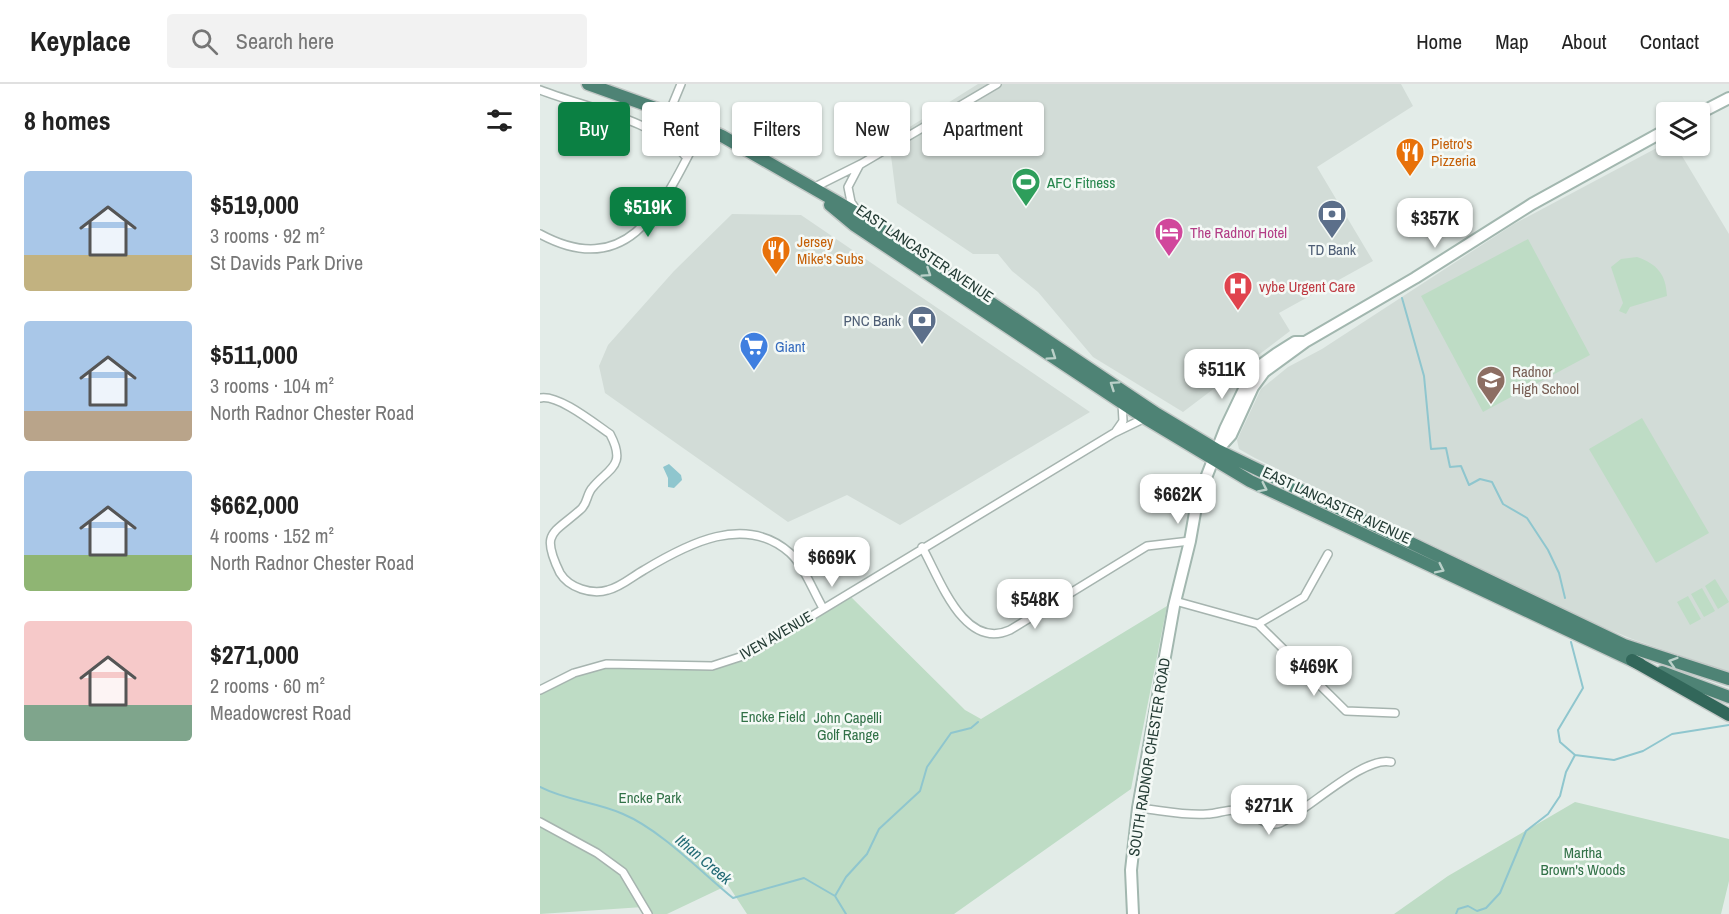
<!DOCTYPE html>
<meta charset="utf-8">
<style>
:root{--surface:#fff;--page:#f2f2f2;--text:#222;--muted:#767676;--line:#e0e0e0;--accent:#0b8043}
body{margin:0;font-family:"Archivo Narrow",sans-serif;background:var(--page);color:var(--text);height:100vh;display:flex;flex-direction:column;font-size:22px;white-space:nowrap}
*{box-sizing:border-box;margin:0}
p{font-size:20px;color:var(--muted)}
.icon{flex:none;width:33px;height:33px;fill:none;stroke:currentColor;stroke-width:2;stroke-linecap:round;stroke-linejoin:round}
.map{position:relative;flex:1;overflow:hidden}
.panel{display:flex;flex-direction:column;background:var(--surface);width:540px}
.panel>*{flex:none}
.top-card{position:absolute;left:18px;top:18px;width:570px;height:54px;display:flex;gap:12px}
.fabs{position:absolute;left:1116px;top:18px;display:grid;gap:12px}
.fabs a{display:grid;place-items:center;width:54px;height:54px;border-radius:6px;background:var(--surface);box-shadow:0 2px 4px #0004;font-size:30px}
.price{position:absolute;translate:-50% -51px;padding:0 14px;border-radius:12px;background:#fff;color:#222;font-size:20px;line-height:39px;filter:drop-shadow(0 2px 3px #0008)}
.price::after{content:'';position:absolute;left:50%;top:36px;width:18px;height:14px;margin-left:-9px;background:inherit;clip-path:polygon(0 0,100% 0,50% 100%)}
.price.on{background:var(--accent);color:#fff}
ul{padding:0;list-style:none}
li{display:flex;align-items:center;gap:18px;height:150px;padding:0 24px}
li span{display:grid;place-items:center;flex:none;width:168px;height:120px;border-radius:6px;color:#555}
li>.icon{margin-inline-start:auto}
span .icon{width:72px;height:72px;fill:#fffc;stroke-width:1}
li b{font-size:26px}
h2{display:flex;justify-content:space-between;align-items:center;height:72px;padding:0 24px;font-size:26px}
.pill{padding:0 21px;border-radius:6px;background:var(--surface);box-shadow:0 2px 4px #0004;font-size:21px;line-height:54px}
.pill.on{background:var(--accent);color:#fff}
header{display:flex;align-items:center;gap:36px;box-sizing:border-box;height:84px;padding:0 30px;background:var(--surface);border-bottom:2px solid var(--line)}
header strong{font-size:28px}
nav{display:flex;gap:33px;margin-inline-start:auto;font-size:21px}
.search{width:420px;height:54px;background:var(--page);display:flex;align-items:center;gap:15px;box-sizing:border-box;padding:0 21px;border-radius:6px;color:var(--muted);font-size:22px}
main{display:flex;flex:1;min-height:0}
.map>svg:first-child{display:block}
.built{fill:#d2dcd7}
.green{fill:#bedcc5}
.water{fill:#8fc6ce}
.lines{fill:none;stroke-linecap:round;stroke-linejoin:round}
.stream{stroke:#8fc6ce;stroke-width:2}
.minor-casing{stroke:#a6b4af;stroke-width:10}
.secondary-casing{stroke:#a2b7af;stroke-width:14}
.trunk-casing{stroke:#c2c8c6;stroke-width:15}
.motorway-casing{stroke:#c2c8c6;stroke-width:15}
.minor{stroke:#fff;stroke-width:7}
.secondary{stroke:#fff;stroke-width:10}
.trunk{stroke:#4e8375;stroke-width:12}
.motorway{stroke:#32675a;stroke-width:12}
.oneway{stroke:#bad0c9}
.labels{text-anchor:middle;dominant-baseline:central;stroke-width:5;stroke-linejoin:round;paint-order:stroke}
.food-label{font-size:15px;fill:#c56008;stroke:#f4f9f6;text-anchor:start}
.leisure-label{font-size:15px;fill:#27864d;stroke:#f4f9f6;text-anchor:start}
.hotel-label{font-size:15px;fill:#b23c85;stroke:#f4f9f6;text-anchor:start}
.service-label{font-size:15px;fill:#4e5e75;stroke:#f4f9f6}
.street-label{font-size:15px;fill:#243c35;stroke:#f4f9f6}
.health-label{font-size:15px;fill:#be3a42;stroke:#f4f9f6;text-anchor:start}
.shop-label{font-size:15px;fill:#366cbe;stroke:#f4f9f6;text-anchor:start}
.education-label{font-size:15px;fill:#785e54;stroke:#f4f9f6;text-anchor:start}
.park-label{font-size:15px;fill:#317147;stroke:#f4f9f6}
.water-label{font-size:16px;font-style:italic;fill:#226a75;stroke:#f4f9f6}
</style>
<header>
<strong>Keyplace</strong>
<div class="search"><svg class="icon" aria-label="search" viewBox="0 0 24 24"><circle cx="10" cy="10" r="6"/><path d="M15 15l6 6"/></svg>Search here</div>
<nav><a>Home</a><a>Map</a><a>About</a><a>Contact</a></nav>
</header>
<main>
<section class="panel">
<h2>8 homes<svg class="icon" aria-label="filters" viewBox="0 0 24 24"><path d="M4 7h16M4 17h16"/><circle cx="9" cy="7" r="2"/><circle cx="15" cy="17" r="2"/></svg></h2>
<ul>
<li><span style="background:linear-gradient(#a9c7e8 70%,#c2b280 0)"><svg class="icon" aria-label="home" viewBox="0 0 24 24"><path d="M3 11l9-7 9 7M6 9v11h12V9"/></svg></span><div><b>$519,000</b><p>3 rooms · 92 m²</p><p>St Davids Park Drive</p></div></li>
<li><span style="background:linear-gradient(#a9c7e8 75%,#b9a48a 0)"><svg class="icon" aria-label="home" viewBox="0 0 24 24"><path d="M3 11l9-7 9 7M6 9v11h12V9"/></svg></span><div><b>$511,000</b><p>3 rooms · 104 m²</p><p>North Radnor Chester Road</p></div></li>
<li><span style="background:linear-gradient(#a9c7e8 70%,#8fb573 0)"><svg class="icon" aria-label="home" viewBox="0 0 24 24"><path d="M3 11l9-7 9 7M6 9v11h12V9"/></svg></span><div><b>$662,000</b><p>4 rooms · 152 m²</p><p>North Radnor Chester Road</p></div></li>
<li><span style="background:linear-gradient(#f6c9c9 70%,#7fa58c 0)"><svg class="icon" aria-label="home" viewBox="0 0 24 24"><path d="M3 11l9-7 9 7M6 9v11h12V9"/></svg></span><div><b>$271,000</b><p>2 rooms · 60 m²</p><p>Meadowcrest Road</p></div></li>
</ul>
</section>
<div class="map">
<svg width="1189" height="830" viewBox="0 0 1189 830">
<rect width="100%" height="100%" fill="#e3ece8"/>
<!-- built -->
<path class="built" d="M438,0h423l12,22 -96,61 56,94 -94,52 11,18 -107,81 -90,-55 -55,-65 -26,-21 -14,-17h-25l-76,-51 -8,-63z
M1126,59v3h10l53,88v438l-97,-33 -46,-19 -331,-162 -16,-9 -2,-9 24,-51 27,-22 34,-18 192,-125z
M192,130l69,1 289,197 -190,113 -53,-30 -59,27 -183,-129 -6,-27 9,-21 66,-74z"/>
<!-- green -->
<path class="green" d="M988,155l62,116 -107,57 -62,-116z
M1097,173c20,7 29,17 30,39l-37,11 -4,7 -7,-3 4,-8 -12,-36 10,-8z
M1102,334l67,115 -53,30 -67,-114z
M1175,495l14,23 -11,7 -13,-23z
M1162,504l13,23 -11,6 -13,-23z
M307,509l118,117 16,9 186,-113 -36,183 -177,125h-207l-19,-29 -61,29h-19l-5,-7 -103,7v-224l34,-17 32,-9 106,2 37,-12z
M1148,512l13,23 -11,6 -13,-23z
M1035,718l154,37v42l-8,33h-327l54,-38z"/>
<!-- water -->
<path class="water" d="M129,380l12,11 1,5 -8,8 -6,-1v-9l-5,-11z"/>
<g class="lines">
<!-- stream -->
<path class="stream" d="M862,214l22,78 7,73 15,-1 4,19 11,-1 8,19 11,-6 12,3 11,22 24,14 21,32 11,23 6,25
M1031,558l12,46 -25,42 2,12 15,13
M1035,671l39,5 29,-9 29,-17 57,-9
M0,703c27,14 56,15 83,27 38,16 78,58 110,84l71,-20 31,18 11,18
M295,812l11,-19 21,-23 12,-25 41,-38 7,-24 24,-34 20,-5 7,-6
M916,830l2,-5 10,-3 9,5 9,-3 14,-15 26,-62 22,-17 12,-18 6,-24 9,-17"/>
<!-- minor casing -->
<g class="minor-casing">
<path id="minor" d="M0,6c46,18 114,29 147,68
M129,29l12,-29
M271,105l50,-25 136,-80
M318,128l-7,-10 -3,-15 11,-21
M0,150c94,51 127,-39 163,-107
M0,314c18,-4 54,25 70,36 17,32 -1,34 -17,53 -7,7 -5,17 -13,23 -27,24 -40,22 -20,63 9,15 32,22 48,17 13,-3 25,-14 36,-20 43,-26 101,-57 146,-17 14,13 23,38 33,55
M576,347l7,-10 -1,-18
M382,463c18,32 42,104 88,83l137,-84 43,-5
M635,517l83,23 46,-27 24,-43
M718,540l88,87 49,2
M0,606l34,-17 32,-9 106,2 37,-12 365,-221 31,-15
M598,724c22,2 47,8 69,6 10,0 20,-5 31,-4 15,1 27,19 42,13 26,-11 84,-68 111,-61
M0,738l57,31 26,19 25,42"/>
</g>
<!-- secondary casing -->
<g class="secondary-casing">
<path id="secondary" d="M1160,29l29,-15
M682,361l9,-10 22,-48 11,-15 41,-30 110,-64 117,-74 134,-74
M593,830l-2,-44 7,-62 36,-202 16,-65 7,-40 28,-72 22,-46 11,-16 18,-13 19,-12h10"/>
</g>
<!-- trunk casing -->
<g class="trunk-casing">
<path id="trunk" d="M48,0l81,29 53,23 138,79 297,199 60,36 407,195 105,34
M290,121l24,20 291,193 105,63 390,183
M1122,588l67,25"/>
</g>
<!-- motorway casing -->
<g class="motorway-casing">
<path id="motorway" d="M1092,576l97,55"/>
</g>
<!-- minor -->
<use href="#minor" class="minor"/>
<!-- secondary -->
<use href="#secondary" class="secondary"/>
<!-- trunk -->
<use href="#trunk" class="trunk"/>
<!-- motorway -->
<use href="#motorway" class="motorway"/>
</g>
<!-- one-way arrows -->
<defs><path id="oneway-chevron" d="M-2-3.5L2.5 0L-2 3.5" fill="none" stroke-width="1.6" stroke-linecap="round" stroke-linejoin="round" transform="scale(1.5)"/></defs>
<g class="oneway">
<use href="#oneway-chevron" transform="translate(387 189) rotate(34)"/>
<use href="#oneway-chevron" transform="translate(512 272) rotate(34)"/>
<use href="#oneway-chevron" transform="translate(574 301) rotate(-146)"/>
<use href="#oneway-chevron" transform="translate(723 404) rotate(26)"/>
<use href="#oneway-chevron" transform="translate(900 485) rotate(26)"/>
<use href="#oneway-chevron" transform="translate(1133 578) rotate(-163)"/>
</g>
<!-- icons -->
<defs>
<g id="restaurant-pin" transform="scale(1.5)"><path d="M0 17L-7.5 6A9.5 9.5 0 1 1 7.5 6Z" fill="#e8710a" stroke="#f4f9f6"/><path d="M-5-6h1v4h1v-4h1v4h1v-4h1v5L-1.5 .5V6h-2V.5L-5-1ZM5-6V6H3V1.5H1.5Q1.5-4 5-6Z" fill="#fff"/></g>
<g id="stadium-pin" transform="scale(1.5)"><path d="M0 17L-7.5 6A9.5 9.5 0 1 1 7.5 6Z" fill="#2e9e5b" stroke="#f4f9f6"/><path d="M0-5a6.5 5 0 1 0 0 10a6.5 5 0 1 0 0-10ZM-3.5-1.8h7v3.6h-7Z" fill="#fff"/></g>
<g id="bank-pin" transform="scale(1.5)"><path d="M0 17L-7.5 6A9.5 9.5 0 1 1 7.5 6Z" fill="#5c6f8a" stroke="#f4f9f6"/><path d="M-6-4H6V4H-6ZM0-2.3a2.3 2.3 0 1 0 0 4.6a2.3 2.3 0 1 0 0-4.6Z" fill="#fff"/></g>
<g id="hotel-pin" transform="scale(1.5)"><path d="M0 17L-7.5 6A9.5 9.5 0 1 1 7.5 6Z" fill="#d1479c" stroke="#f4f9f6"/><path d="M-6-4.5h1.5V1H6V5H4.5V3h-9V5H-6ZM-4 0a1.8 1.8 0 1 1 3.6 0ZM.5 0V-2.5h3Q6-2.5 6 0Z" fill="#fff"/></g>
<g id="hospital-pin" transform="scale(1.5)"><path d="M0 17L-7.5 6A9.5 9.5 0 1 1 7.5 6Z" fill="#e0444e" stroke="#f4f9f6"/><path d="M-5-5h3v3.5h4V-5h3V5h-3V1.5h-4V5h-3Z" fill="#fff"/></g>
<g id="supermarket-pin" transform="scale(1.5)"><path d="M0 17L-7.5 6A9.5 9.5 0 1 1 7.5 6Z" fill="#3f7fe0" stroke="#f4f9f6"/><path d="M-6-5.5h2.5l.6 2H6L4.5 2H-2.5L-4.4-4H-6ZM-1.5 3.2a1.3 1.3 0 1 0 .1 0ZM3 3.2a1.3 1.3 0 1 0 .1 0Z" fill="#fff"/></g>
<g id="school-pin" transform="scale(1.5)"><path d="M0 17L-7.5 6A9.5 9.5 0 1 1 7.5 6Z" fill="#8d6e63" stroke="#f4f9f6"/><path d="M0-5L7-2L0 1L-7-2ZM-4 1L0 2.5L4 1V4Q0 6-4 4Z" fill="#fff"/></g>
</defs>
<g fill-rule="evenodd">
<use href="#restaurant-pin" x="870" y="68"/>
<use href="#stadium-pin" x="486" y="98"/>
<use href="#bank-pin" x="792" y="130"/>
<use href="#hotel-pin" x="629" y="148"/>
<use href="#restaurant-pin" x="236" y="166"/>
<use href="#hospital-pin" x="698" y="202"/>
<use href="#bank-pin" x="382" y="236"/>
<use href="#supermarket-pin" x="214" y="262"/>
<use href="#school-pin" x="951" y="296"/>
</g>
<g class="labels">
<!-- food labels -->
<g class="food-label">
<text x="891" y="59">Pietro's<tspan x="891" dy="17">Pizzeria</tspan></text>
<text x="257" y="157">Jersey<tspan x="257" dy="17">Mike's Subs</tspan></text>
</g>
<!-- leisure labels -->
<g class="leisure-label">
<text x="507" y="98">AFC Fitness</text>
</g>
<!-- hotel labels -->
<g class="hotel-label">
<text x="650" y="148">The Radnor Hotel</text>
</g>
<!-- service labels -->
<g class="service-label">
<text x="792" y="165">TD Bank</text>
<text x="361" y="236" text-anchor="end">PNC Bank</text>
</g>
<!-- street labels -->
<g class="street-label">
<text transform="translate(385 169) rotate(34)">EAST LANCASTER AVENUE</text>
<text transform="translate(797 421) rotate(25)">EAST LANCASTER AVENUE</text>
<text transform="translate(236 551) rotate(-30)">IVEN AVENUE</text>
<text transform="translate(609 673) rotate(-81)">SOUTH RADNOR CHESTER ROAD</text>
</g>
<!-- health labels -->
<g class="health-label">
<text x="719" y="202">vybe Urgent Care</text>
</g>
<!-- shop labels -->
<g class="shop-label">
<text x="235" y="262">Giant</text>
</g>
<!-- education labels -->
<g class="education-label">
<text x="972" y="287">Radnor<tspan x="972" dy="17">High School</tspan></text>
</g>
<!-- park labels -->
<g class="park-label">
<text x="233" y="632">Encke Field</text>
<text x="308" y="633">John Capelli<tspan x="308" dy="17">Golf Range</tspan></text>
<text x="110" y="713">Encke Park</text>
<text x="1043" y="768">Martha<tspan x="1043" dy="17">Brown's Woods</tspan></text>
</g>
<!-- water labels -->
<g class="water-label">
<text transform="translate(164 775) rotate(40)">Ithan Creek</text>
</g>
</g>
</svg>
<div class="fabs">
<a><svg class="icon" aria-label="layers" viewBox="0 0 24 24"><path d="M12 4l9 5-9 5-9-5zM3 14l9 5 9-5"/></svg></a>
</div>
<b class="price on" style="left:108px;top:154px">$519K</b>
<b class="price" style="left:895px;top:165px">$357K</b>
<b class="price" style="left:682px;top:316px">$511K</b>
<b class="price" style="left:638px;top:441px">$662K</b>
<b class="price" style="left:292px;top:504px">$669K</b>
<b class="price" style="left:495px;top:546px">$548K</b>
<b class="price" style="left:774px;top:613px">$469K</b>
<b class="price" style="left:729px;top:752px">$271K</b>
<div class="top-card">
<a class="pill on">Buy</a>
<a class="pill">Rent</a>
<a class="pill">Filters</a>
<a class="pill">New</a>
<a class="pill">Apartment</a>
</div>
</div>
</main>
